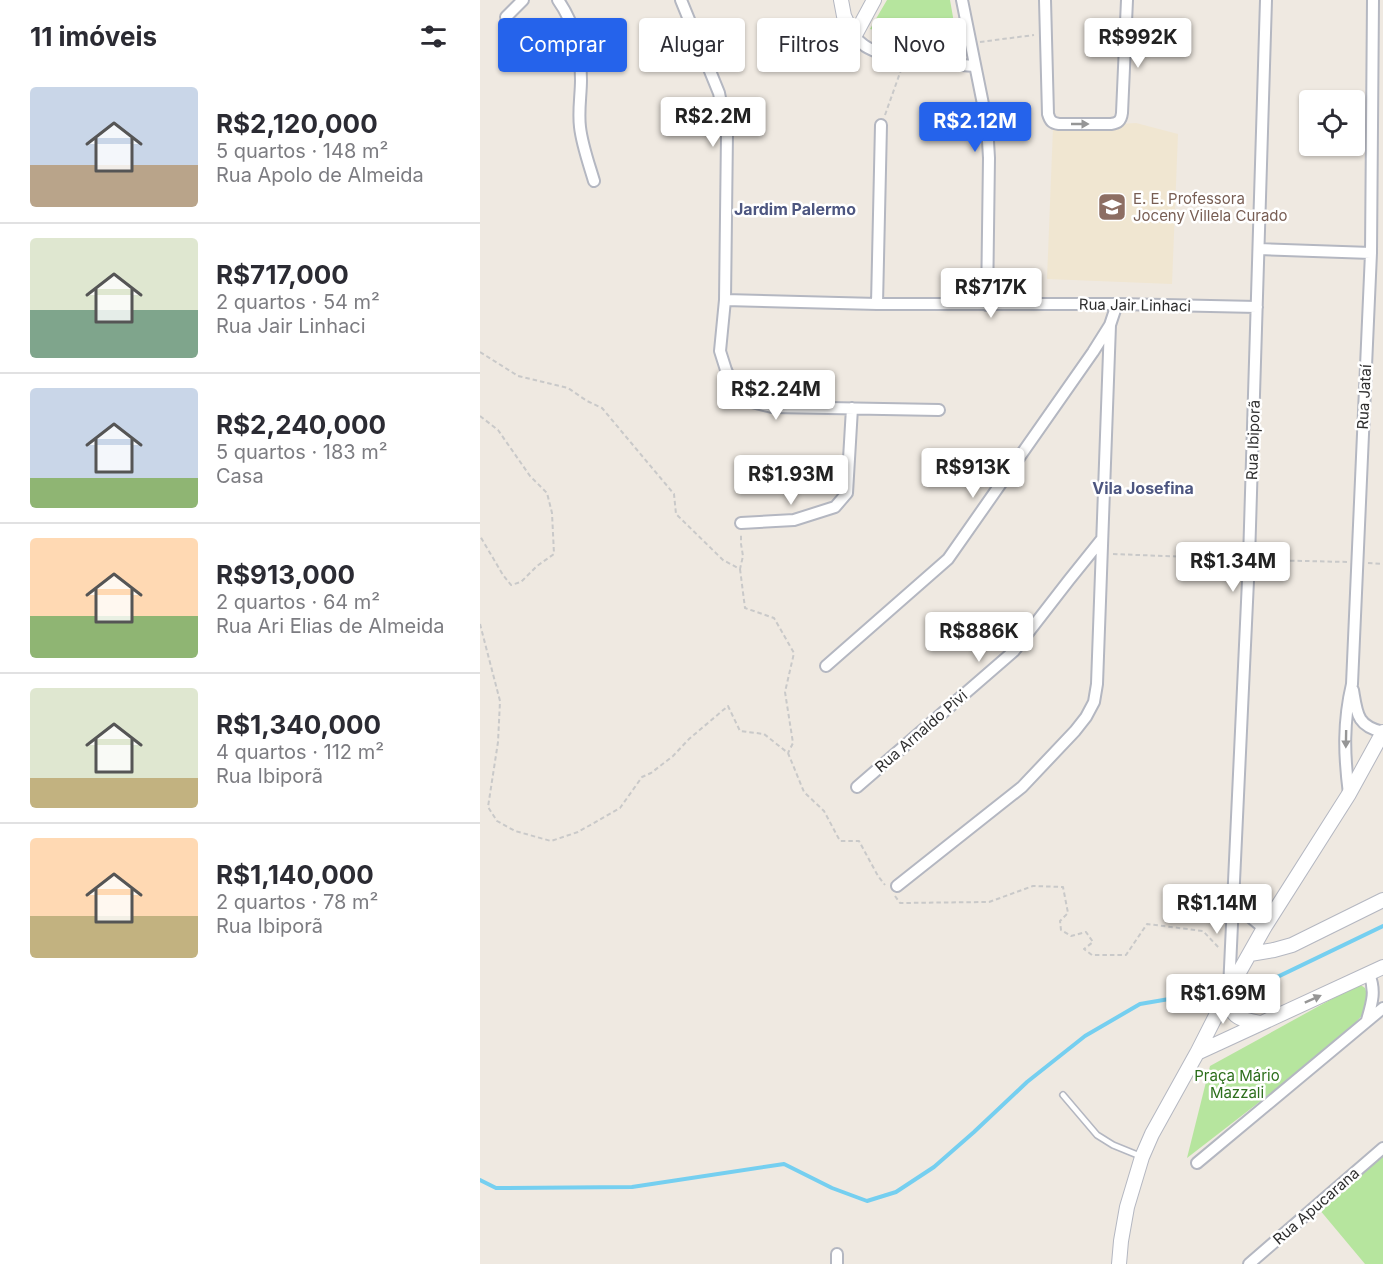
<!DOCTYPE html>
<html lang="pt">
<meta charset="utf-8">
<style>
:root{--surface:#fff;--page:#f2f2f3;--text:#2b2b33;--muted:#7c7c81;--line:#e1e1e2;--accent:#2563eb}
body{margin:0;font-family:Inter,sans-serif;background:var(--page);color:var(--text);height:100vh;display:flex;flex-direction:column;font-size:22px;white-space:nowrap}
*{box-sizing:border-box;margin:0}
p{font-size:20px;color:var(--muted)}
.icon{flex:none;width:33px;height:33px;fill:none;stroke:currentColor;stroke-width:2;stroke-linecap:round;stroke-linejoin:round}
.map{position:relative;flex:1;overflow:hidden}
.side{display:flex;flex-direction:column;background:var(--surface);width:480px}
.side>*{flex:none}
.guide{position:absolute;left:18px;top:18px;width:570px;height:54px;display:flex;gap:12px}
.controls{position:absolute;left:819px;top:90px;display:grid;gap:12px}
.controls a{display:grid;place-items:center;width:66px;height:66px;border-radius:6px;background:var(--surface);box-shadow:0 2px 4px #0004;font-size:30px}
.price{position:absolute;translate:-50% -51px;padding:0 14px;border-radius:6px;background:#fff;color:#222;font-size:20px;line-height:39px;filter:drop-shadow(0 2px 3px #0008)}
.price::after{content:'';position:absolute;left:50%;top:36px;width:18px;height:14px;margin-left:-9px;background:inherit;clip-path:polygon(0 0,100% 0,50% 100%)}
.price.selected{background:var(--accent);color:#fff}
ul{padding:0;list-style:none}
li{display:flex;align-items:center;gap:18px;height:150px;padding:0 30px}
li+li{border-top:2px solid var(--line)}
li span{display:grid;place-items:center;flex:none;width:168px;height:120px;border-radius:6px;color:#555}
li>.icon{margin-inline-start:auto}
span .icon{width:72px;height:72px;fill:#fffc;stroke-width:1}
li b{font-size:26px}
h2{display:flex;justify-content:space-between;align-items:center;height:72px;padding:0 30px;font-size:26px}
.tag{padding:0 21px;border-radius:6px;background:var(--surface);box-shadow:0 2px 4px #0004;font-size:21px;line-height:54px}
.tag.selected{background:var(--accent);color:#fff}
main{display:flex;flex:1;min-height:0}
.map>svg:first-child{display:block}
.education{fill:#f0e6d1}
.green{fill:#b6e59e}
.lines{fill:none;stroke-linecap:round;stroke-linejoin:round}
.stream{stroke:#75cff0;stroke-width:4}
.lane-casing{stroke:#b4b7c1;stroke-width:8}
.street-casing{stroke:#b4b7c1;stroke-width:14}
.secondary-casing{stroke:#b4b7c1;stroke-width:16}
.path{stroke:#c9c9c9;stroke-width:2;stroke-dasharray:4.5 3;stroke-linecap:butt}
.lane{stroke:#fff;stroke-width:5}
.street{stroke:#fff;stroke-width:10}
.secondary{stroke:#fff;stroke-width:14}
.oneway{fill:#969696}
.labels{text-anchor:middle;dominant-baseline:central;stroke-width:5;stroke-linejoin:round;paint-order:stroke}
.education-label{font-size:15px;fill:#785e54;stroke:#fff;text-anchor:start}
.street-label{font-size:15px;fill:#2e2e2e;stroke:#fff}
.park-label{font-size:15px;fill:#2c6e1b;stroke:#fff}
.neighbourhood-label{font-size:16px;font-weight:bold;fill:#4d5680;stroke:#fff}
</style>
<main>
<section class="side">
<h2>11 imóveis<svg class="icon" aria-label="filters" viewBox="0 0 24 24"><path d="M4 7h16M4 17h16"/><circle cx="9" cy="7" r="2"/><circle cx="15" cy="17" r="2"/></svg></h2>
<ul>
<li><span style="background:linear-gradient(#c9d6e8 65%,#b9a48a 0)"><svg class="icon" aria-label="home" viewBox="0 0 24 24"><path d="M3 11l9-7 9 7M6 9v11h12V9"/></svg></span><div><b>R$2,120,000</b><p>5 quartos · 148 m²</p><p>Rua Apolo de Almeida</p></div></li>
<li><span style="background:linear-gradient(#dfe7d0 60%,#7fa58c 0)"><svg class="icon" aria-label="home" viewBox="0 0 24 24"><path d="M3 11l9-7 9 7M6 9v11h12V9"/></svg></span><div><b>R$717,000</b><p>2 quartos · 54 m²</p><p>Rua Jair Linhaci</p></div></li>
<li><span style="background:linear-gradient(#c9d6e8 75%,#8fb573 0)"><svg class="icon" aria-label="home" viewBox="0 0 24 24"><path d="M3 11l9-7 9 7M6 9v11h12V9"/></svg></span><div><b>R$2,240,000</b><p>5 quartos · 183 m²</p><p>Casa</p></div></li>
<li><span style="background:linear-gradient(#ffd9b3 65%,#8fb573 0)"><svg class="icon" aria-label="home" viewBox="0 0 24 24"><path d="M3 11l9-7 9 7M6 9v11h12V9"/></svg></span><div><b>R$913,000</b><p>2 quartos · 64 m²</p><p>Rua Ari Elias de Almeida</p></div></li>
<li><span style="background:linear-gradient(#dfe7d0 75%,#c2b280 0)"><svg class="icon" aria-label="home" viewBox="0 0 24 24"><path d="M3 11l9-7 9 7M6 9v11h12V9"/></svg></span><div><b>R$1,340,000</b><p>4 quartos · 112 m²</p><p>Rua Ibiporã</p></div></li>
<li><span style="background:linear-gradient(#ffd9b3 65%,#c2b280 0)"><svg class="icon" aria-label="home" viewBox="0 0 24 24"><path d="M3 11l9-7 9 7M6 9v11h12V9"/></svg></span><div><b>R$1,140,000</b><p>2 quartos · 78 m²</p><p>Rua Ibiporã</p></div></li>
</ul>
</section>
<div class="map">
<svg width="903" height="1264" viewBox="0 0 903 1264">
<rect width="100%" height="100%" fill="#efe9e1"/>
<!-- education -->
<path class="education" d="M656,123l42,11 -6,150 -125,-5 6,-151z"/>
<!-- green -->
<path class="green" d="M407,0h63l9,51 -89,-22z
M879,984l6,4 6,18 -34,36 -150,116 23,-92z
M903,1156v108h-18l-46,-55z"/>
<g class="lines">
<!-- stream -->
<path class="stream" d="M785,983l118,-57
M0,1180l16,8 136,-1 152,-23 48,24 35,13 29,-9 38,-25 40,-35 53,-50 58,-46 55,-32 35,-6 37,-8"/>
<!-- lane casing -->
<g class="lane-casing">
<path id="lane" d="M583,1095l34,40 16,10 27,11"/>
</g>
<!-- street casing -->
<g class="street-casing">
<path id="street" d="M78,0c17,24 23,50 23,80 0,15 -3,31 -1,47 2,18 9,37 14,54
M201,0l38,93 8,40 -2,167 -5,51 6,19 10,22 12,9 24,6 167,3
M482,0l25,124 2,34 -2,147
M565,0l3,114c2,7 4,9 11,10h52c7,-1 10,-3 11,-11l5,-113
M26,17l17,-17
M374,37c4,3 7,6 11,9 25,16 80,17 110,20
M779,249l112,4
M245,300l152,4h240l140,3
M397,304l4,-179
M261,523l53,-3 41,-13 12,-14 5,-85
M346,666l122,-107 145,-207 17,-27
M873,690c4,24 4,36 30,42
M377,787l157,-136 55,-71 33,-41
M869,794c-5,-39 -6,-72 3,-110l19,-431 2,-253
M417,886l125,-99 53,-56 11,-14 8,-15 3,-18 13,-359 7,-21
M756,892c4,20 13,24 28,36
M749,989l20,-430 17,-559
M887,1020c5,-17 9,-29 2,-46
M717,1163l186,-155
M357,1254v10
M769,1264l134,-116"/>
</g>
<!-- secondary casing -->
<g class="secondary-casing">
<path id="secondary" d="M361,0l3,16 10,21
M374,37l20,-37
M770,954l24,-4 18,-5 91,-45
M749,991c-1,26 9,28 31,32
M717,1053l186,-86
M639,1264l2,-23 6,-34 15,-50 10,-23 45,-81 32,-63 35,-62 85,-134 34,-62"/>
</g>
<!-- path -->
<path class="path" d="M500,42l54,-7
M405,115l16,-45
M0,352l38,24 50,12 19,13 15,7 72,86 2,20 47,46 17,9 3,-13 -2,-12v-9
M0,416l18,14 32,46 17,17 5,20 2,41 -17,12 -16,16 -10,3 -8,-10 -23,-39
M633,554l127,5
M780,560l88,2
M888,563l15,1
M260,569l5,39 29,10 20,35 -9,39 8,51 -5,10
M0,624l20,77 -2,41 -10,65 9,14 18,10 36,10 27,-9 42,-24 22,-31 9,-4 22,-17 16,-17 39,-33 12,25 24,3 24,19 16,39 20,19 16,30h19l19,35 7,9
M415,896l5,7 89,-1 44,-16 30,1 5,26 -8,8 1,9 10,6 15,-4 7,10 -9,7 8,6h34l21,-31 56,7 17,18"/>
<!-- lane -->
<use href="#lane" class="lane"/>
<!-- street -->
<use href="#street" class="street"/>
<!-- secondary -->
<use href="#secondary" class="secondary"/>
</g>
<!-- one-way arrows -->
<defs><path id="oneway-solid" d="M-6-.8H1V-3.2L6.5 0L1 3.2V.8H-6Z" transform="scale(1.5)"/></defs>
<g class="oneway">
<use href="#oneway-solid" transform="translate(600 124)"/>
<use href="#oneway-solid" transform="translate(866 739) rotate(91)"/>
<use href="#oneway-solid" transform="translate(833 999) rotate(-24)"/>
</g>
<!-- icons -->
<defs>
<g id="school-square" transform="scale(1.5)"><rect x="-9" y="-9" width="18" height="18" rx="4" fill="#8d6e63" stroke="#fff"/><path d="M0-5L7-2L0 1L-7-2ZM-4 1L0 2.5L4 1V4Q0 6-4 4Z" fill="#fff"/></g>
</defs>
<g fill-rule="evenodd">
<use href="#school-square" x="632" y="207"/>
</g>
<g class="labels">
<!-- education labels -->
<g class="education-label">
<text x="653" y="198">E. E. Professora<tspan x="653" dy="17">Joceny Villela Curado</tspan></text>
</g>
<!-- street labels -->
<g class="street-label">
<text transform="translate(655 305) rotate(1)">Rua Jair Linhaci</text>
<text transform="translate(884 397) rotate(-87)">Rua Jataí</text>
<text transform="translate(773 440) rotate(-88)">Rua Ibiporã</text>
<text transform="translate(441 731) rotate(-41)">Rua Arnaldo Pivi</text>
<text transform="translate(836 1206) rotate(-41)">Rua Apucarana</text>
</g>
<!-- park labels -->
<g class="park-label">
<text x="757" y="1075">Praça Mário<tspan x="757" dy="17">Mazzali</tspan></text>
</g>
<!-- neighbourhood labels -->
<g class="neighbourhood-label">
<text x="315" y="209">Jardim Palermo</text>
<text x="663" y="488">Vila Josefina</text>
</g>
</g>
</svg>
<div class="controls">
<a><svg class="icon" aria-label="locate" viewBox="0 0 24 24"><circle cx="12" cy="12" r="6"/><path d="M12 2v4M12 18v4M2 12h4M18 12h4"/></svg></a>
</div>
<b class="price" style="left:658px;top:69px">R$992K</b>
<b class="price" style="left:233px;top:148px">R$2.2M</b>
<b class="price selected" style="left:495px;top:153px">R$2.12M</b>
<b class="price" style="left:511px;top:319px">R$717K</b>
<b class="price" style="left:296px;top:421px">R$2.24M</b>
<b class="price" style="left:493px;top:499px">R$913K</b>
<b class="price" style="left:311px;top:506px">R$1.93M</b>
<b class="price" style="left:753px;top:593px">R$1.34M</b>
<b class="price" style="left:499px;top:663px">R$886K</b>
<b class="price" style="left:737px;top:935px">R$1.14M</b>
<b class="price" style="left:743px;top:1025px">R$1.69M</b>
<div class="guide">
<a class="tag selected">Comprar</a>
<a class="tag">Alugar</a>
<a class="tag">Filtros</a>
<a class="tag">Novo</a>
</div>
</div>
</main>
